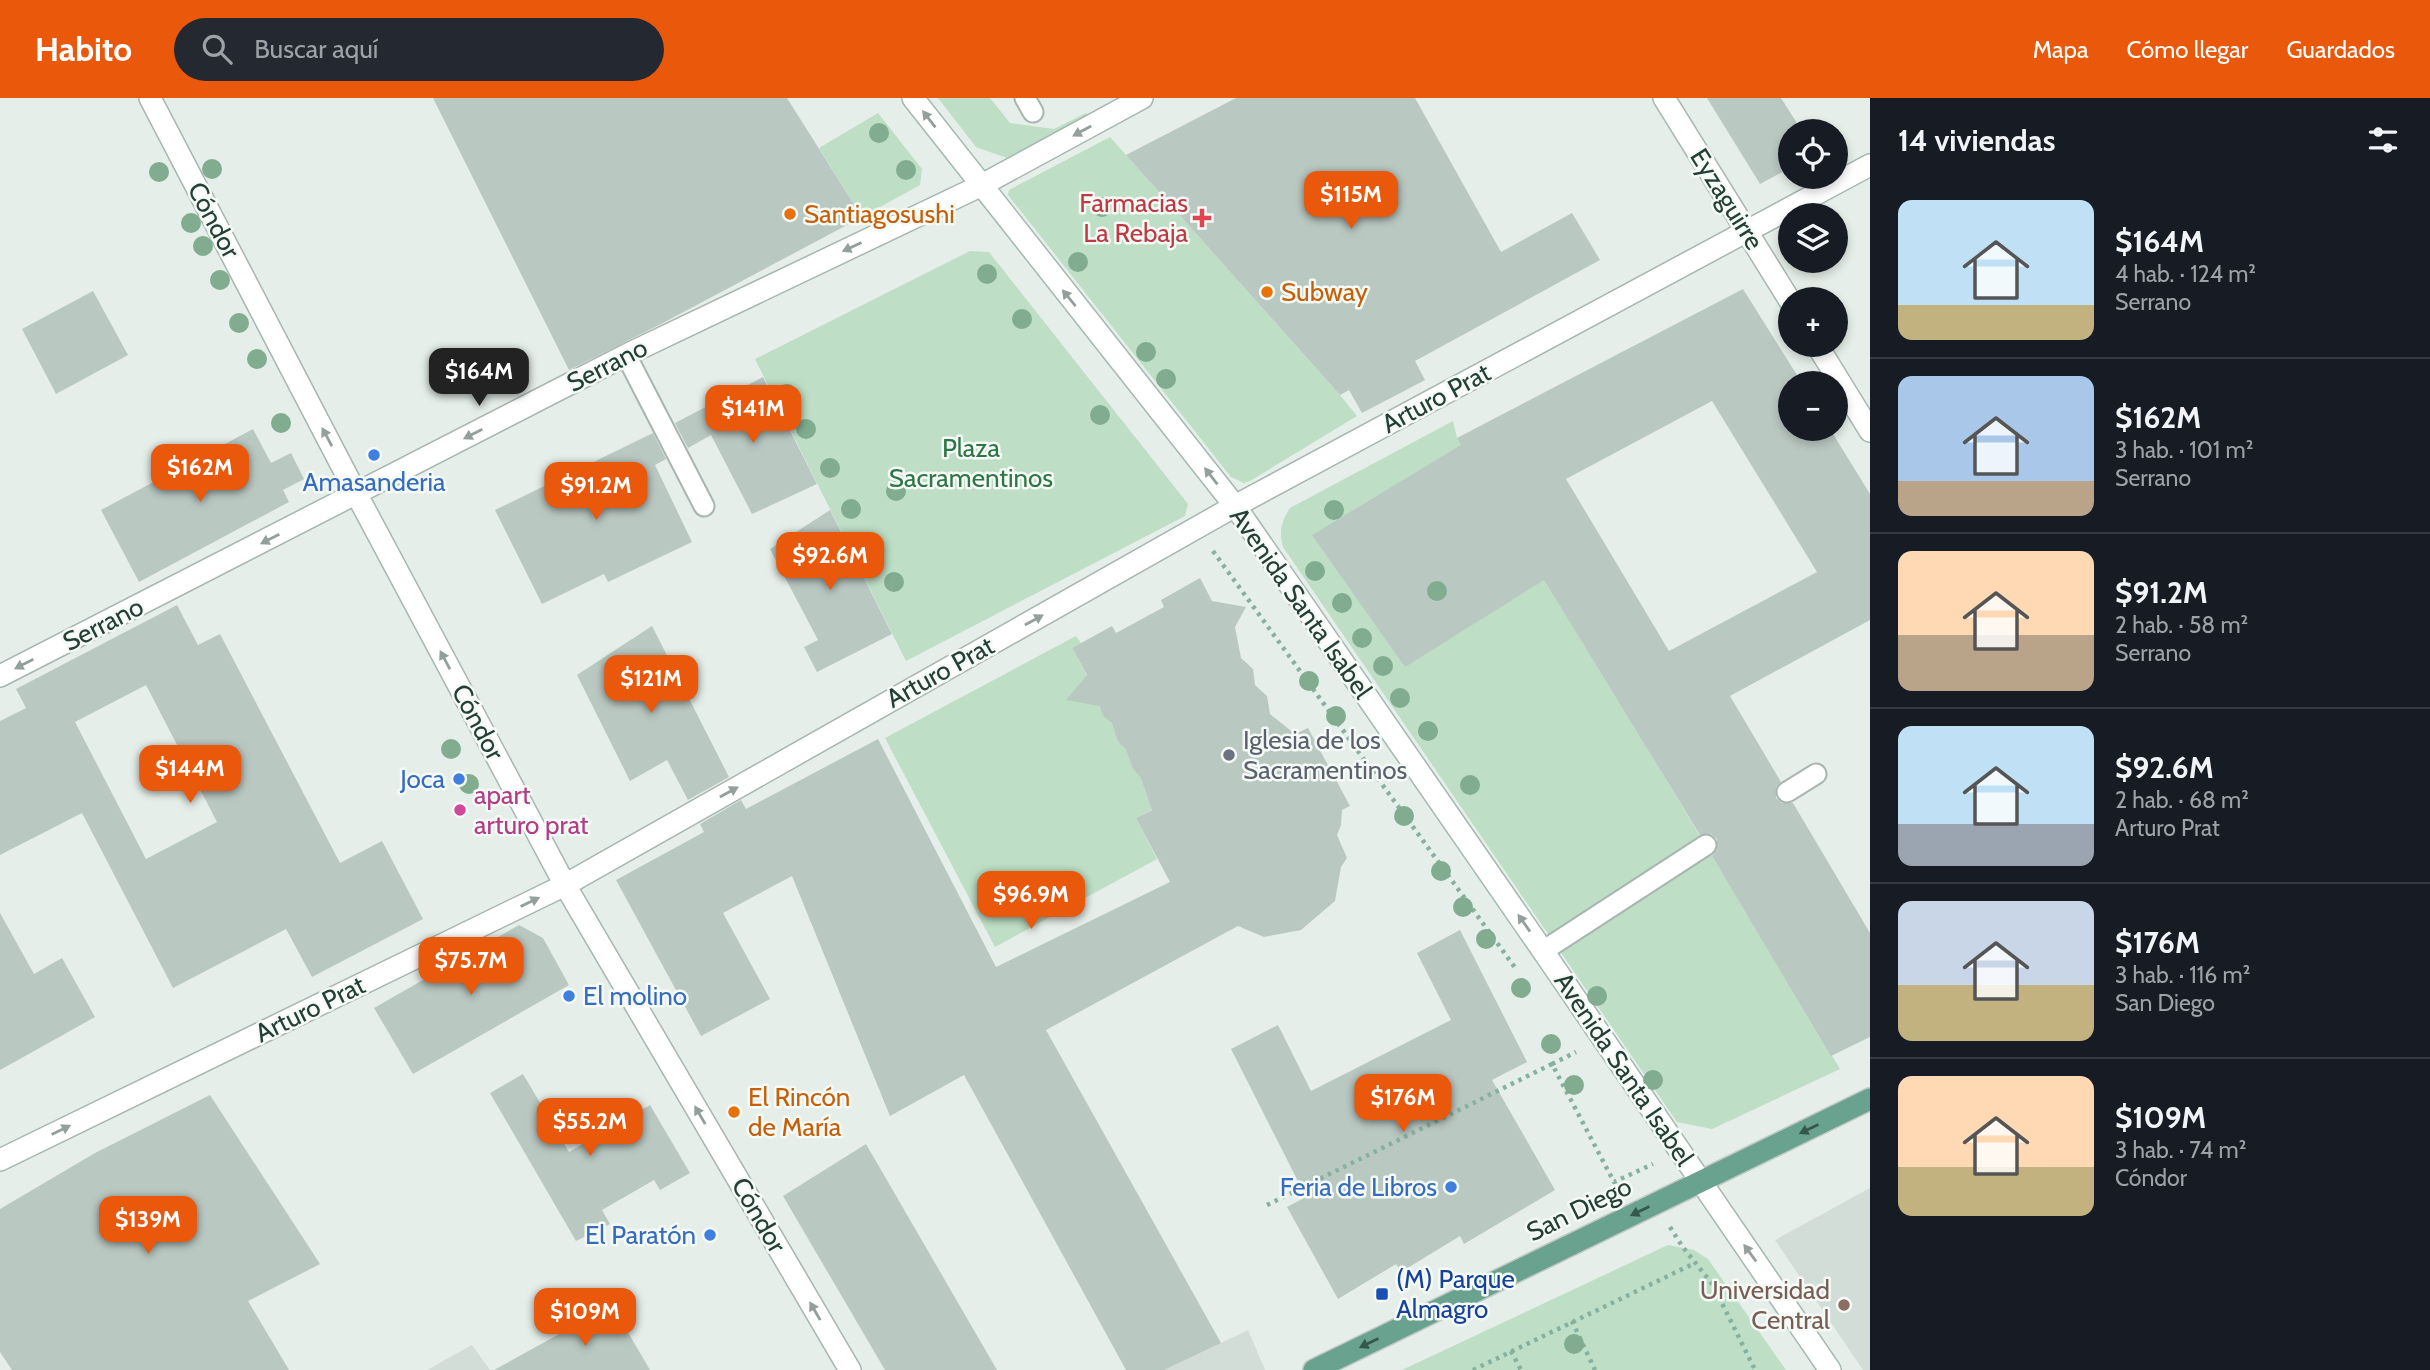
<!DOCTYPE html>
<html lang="es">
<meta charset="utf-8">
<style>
:root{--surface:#171b24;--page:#242831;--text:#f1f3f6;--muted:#9ea1a6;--line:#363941;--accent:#ea580c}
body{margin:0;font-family:Cabin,sans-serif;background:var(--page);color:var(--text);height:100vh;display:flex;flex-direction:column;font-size:26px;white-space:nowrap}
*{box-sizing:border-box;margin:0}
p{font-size:23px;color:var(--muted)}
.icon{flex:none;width:38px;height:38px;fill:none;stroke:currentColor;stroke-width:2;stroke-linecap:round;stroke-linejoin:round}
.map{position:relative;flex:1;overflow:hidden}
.panel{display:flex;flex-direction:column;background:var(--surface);width:560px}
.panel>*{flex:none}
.fabs{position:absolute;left:1778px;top:21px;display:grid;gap:14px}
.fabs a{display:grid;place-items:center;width:70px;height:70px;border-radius:50%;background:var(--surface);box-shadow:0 4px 10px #0003;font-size:35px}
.price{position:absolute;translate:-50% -60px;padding:0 16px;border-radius:14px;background:var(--accent);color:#fff;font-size:23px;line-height:46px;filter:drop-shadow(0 2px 4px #0008)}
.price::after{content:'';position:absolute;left:50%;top:42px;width:21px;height:16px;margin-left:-10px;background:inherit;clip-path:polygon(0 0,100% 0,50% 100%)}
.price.on{background:#222;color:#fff}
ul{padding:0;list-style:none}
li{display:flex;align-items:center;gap:21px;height:175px;padding:0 28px}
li+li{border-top:2px solid var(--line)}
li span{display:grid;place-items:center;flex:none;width:196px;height:140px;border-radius:14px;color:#555}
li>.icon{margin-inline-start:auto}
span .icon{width:84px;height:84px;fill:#fffc;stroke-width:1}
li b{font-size:30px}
h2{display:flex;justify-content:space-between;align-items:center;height:84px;padding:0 28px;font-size:30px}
header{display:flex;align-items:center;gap:42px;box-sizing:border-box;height:98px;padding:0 35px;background:var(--accent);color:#fff}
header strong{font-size:33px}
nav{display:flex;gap:38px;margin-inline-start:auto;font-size:24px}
.search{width:490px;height:63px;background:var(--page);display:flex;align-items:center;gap:18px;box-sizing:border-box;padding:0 24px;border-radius:38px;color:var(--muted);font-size:26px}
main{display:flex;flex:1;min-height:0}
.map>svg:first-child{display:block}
.built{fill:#d3ddd8}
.green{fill:#bedec5}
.building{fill:#bac8c2;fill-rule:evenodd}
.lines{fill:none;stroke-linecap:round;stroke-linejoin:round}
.lane-casing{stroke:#a7b6b0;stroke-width:23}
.street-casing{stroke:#a7b6b0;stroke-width:24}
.secondary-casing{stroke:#a3b9b0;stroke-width:24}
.primary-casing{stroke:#c2c9c7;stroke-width:24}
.path{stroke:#86b1a0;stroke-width:4.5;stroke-dasharray:3.5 5;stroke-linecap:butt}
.lane{stroke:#fff;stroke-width:19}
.street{stroke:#fff;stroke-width:21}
.secondary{stroke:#fff;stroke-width:21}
.primary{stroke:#6aa290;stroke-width:21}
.tree{fill:#81ac8f}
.oneway{fill:#929f9a}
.oneway2{fill:#36584c}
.food-dot{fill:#e8710a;stroke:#f5faf7;stroke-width:2.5}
.health-dot{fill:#e0444e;stroke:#f5faf7;stroke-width:2.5}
.shop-dot{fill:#3f7fe0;stroke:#f5faf7;stroke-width:2.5}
.worship-dot{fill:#6b7280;stroke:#f5faf7;stroke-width:2.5}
.hotel-dot{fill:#d1479c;stroke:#f5faf7;stroke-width:2.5}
.transit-dot{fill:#1a4fb4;stroke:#f5faf7;stroke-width:2.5}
.education-dot{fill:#8d6e63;stroke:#f5faf7;stroke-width:2.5}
.labels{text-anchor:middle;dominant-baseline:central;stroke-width:5;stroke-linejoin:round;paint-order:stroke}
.street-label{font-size:26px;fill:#243f36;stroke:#f5faf7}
.health-label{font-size:26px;fill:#be3a42;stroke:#f5faf7;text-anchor:end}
.food-label{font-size:26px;fill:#c56008;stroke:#f5faf7;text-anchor:start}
.park-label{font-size:26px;fill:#2f7646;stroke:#f5faf7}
.shop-label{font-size:26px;fill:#366cbe;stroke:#f5faf7;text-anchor:end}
.worship-label{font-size:26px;fill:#5b616d;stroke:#f5faf7;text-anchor:start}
.hotel-label{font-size:26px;fill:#b23c85;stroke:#f5faf7;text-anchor:start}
.transit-label{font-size:26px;fill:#164399;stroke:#f5faf7;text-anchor:start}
.education-label{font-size:26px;fill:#785e54;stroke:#f5faf7;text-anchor:end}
</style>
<header>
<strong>Habito</strong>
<div class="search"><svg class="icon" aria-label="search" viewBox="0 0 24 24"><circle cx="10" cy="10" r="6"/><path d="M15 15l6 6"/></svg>Buscar aquí</div>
<nav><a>Mapa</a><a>Cómo llegar</a><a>Guardados</a></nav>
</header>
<main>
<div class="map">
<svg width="1870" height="1272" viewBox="0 0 1870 1272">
<rect width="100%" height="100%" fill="#e5eee9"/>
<!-- built -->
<path class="built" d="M1870,1090v182h-7l-88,-130z
M1248,1232l17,40h-101l57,-27z
M472,1247l18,25h-63z"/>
<!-- green -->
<path class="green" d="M938,0h52l20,25 44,6 32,-16 3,2 -82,43 -31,-11z
M878,15l44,56 -2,16 -58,32 -43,-69z
M1110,39l230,258 17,21 -107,65 -6,2 -13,-6 -223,-282 1,-5z
M970,153l19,1 199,252 -3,12 -279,145 -151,-302z
M1453,323l4,17 187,305 196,326 -128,60 -35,-7 -394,-575c-4,-16 -2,-25 7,-39z
M1076,538l5,7 -9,5 16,30 -7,4 -5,11 7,10h8l15,-7 12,46 10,5 4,10 1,12 9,5c4,19 1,26 22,29l-28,15 21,41 -162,88 -110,-209z
M1668,1147l26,5 14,9 78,111h-384z"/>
<!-- building -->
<path class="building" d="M433,0h354l75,119 -201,107 -92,46z
M1236,0h179l86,154 71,-39 28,47 -185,101 10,19 -63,33 -13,-23 -9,5 -214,-240z
M1707,0h74l21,33h-12v37l-30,16z
M1743,191l59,94h-12v46h40l40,65v126l-140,76 51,86 -5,5v11l6,5h11l77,130v104l-39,19 -119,-200 5,-6v-11l-6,-5 -11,1 -156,-255 -139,87 -93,-132 149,-90 -4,-7zM1712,303l105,171 -148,79 -103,-172z
M93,193l35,64 -72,39 -34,-65z
M763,279l54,107 -65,30 -41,-79 -23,13 -13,-25z
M253,331l18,34 20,-10 13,26 -21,11 6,12 -150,80 -38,-72z
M653,335l13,26 -11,6 37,77 -84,40 -4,-8 -62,30 -47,-94z
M830,412l62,124 -75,38 -13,-25 14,-7 -48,-91z
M1200,480l12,23 34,6 -11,20 6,31 12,11 2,16 12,11 3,18 25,20 13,-6 42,78 -8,4 -1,15 -4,10 10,23 -6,9 -6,34 -34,29 -37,7 -26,-11 -192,104 175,313 -57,27h-38l-162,-295 -74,41 -98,-240 -69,37 47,86 -69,37 -85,-156 88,-48 -4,-8 41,-24 5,9 132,-70 118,228 174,-85 -34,-64 16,-8 -11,-32 -8,-9 -7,-20 -8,-7 -6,-19 -9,-7 -3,-10 -34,-6 21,-25 -15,-27 40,-22 4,7 48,-26 -3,-7z
M177,507l21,40 22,-11 120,229 42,-22 41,78 -111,58 -26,-48 -113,59 -91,-175 -82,42v-134l26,-13 -10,-19zM146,587l71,137 -71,37 -71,-137z
M652,528l77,151 -41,23 -21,-40 -37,21 -53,-106z
M0,815l34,61 28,-16 33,59 -95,53z
M519,827l24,13 26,47 -156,89 -39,-66z
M1460,832l67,132 -35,18 63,110 -91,54 -4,-8 -59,36 -5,-8 -58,35 -51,-92 19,-10 -75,-148 47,-24 33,66 140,-71 -34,-67z
M523,976l46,78 81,-47 40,68 -30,17 -6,-10 -52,30 8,14 -34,17 -86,-148z
M210,997l110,169 -72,37 41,69h-277l-12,-18v-143l95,-56z
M866,1046l131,226h-112l-102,-174z
M612,1207l38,65h-156z"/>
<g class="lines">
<!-- lane casing -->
<g class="lane-casing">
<path id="lane" d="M1025,0l8,14
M626,257l78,151
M1787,694l29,-18
M1543,853l163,-106"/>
</g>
<!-- street casing -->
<g class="street-casing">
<path id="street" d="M150,0l207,397 208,390 285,485
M1664,0l126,203
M1817,247l53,86
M0,578l626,-321 354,-169 162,-88
M0,1062l565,-275 670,-379 635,-341"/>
</g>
<!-- secondary casing -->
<g class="secondary-casing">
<path id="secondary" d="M913,0l322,408 308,445 287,419"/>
</g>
<!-- primary casing -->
<g class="primary-casing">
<path id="primary" d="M1314,1272l556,-271"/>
</g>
<!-- path -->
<path class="path" d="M1213,453l303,418
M1552,966l24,-12
M1267,1107l285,-141 62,118 39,-18
M1670,1129l12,19 31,39 42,85
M1572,1223l23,49
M1511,1253l10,19
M1473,1272l222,-107"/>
<!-- lane -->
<use href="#lane" class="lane"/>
<!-- street -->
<use href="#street" class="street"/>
<!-- secondary -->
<use href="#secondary" class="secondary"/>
<!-- primary -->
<use href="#primary" class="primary"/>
</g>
<!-- trees -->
<g class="tree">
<circle cx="879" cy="35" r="10"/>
<circle cx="212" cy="71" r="10"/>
<circle cx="906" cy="72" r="10"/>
<circle cx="159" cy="74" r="10"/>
<circle cx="1102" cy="109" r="10"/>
<circle cx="191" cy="125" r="10"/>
<circle cx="203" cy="148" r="10"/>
<circle cx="1078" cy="164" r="10"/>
<circle cx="987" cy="176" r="10"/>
<circle cx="220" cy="182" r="10"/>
<circle cx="1022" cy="221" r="10"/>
<circle cx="239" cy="225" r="10"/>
<circle cx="1146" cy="254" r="10"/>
<circle cx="257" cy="261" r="10"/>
<circle cx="1166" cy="281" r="10"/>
<circle cx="787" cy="296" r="10"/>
<circle cx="1100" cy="317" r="10"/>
<circle cx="281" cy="325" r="10"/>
<circle cx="806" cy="331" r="10"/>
<circle cx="830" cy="370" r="10"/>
<circle cx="896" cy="393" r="10"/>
<circle cx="851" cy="411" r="10"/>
<circle cx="1334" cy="412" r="10"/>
<circle cx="870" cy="449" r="10"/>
<circle cx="1315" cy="473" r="10"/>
<circle cx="894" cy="484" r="10"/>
<circle cx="1437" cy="493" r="10"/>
<circle cx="1342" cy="505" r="10"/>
<circle cx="1362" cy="540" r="10"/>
<circle cx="1383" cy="568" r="10"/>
<circle cx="1309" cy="583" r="10"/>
<circle cx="1400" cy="600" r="10"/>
<circle cx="1336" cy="618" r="10"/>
<circle cx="1428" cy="633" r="10"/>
<circle cx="451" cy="651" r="10"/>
<circle cx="469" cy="686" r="10"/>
<circle cx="1470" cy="687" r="10"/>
<circle cx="1404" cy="718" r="10"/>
<circle cx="1441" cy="773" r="10"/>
<circle cx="1463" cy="809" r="10"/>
<circle cx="1486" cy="841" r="10"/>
<circle cx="1521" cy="890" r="10"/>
<circle cx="1597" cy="898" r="10"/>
<circle cx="1551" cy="946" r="10"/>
<circle cx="1653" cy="982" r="10"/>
<circle cx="1574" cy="987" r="10"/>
<circle cx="1574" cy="1246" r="10"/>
</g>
<!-- one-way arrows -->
<defs><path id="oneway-solid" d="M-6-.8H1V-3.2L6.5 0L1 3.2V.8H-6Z" transform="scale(1.75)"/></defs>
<g class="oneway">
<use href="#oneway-solid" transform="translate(929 21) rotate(-128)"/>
<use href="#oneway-solid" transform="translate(1082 33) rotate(151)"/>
<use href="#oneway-solid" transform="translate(852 149) rotate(155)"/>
<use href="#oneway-solid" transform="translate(1069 200) rotate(-129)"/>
<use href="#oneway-solid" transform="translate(473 336) rotate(153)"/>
<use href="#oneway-solid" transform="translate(327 339) rotate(-118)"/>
<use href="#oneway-solid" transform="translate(1211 378) rotate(-128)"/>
<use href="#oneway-solid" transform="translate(270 441) rotate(153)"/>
<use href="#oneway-solid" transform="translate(1034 522) rotate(-29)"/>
<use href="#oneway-solid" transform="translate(445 562) rotate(-118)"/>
<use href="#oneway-solid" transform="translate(24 566) rotate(153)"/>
<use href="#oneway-solid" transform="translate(729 694) rotate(-29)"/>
<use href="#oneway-solid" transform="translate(530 804) rotate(-26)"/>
<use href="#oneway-solid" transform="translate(1524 825) rotate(-125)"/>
<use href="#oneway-solid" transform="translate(700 1017) rotate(-120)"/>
<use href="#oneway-solid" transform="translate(61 1032) rotate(-26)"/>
<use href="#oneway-solid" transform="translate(1750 1155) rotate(-126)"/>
<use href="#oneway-solid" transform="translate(815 1213) rotate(-120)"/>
</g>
<g class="oneway2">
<use href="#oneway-solid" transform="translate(1809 1031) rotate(154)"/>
<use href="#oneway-solid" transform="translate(1640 1113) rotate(154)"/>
<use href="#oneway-solid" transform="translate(1369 1245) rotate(154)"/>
</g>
<!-- markers -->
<g class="food-dot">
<circle cx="790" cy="116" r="7"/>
<circle cx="1267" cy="194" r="7"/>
<circle cx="734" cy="1014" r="7"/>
</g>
<path class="health-dot" d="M1198.5 109.5h7v7h7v7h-7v7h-7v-7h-7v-7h7z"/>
<g class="shop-dot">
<circle cx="374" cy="357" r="7"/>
<circle cx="459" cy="681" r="7"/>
<circle cx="569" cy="898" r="7"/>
<circle cx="1451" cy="1089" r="7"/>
<circle cx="710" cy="1137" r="7"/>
</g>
<circle class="worship-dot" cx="1229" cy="657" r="7"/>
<circle class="hotel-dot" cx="460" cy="712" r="7"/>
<rect class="transit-dot" x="1375" y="1189" width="14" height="14" rx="3.5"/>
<circle class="education-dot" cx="1844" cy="1207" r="7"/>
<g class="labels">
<!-- street labels -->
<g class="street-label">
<text transform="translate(1727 101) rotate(58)">Eyzaguirre</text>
<text transform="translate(214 122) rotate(62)">Cóndor</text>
<text transform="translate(607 267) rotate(-27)">Serrano</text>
<text transform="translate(1436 300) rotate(-28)">Arturo Prat</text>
<text transform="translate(1301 505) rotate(55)">Avenida Santa Isabel</text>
<text transform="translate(103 526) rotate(-27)">Serrano</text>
<text transform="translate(940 574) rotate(-29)">Arturo Prat</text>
<text transform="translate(478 624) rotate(62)">Cóndor</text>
<text transform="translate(310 911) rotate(-26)">Arturo Prat</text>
<text transform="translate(1624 971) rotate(56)">Avenida Santa Isabel</text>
<text transform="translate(1579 1111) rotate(-26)">San Diego</text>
<text transform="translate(759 1117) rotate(60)">Cóndor</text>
</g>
<!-- health labels -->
<g class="health-label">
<text x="1188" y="105">Farmacias<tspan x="1188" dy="30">La Rebaja</tspan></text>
</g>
<!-- food labels -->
<g class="food-label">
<text x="804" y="116">Santiagosushi</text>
<text x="1281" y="194">Subway</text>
<text x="748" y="999">El Rincón<tspan x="748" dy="30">de María</tspan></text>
</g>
<!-- park labels -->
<g class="park-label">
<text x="971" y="350">Plaza<tspan x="971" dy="30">Sacramentinos</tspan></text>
</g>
<!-- shop labels -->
<g class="shop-label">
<text x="374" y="384" text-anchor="middle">Amasanderia</text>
<text x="445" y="681">Joca</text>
<text x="583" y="898" text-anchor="start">El molino</text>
<text x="1437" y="1089">Feria de Libros</text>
<text x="696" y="1137">El Paratón</text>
</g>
<!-- worship labels -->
<g class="worship-label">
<text x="1243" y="642">Iglesia de los<tspan x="1243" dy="30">Sacramentinos</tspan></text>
</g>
<!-- hotel labels -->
<g class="hotel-label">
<text x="474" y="697">apart<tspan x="474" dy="30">arturo prat</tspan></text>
</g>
<!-- transit labels -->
<g class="transit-label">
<text x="1396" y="1181">(M) Parque<tspan x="1396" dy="30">Almagro</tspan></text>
</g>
<!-- education labels -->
<g class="education-label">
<text x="1830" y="1192">Universidad<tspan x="1830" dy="30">Central</tspan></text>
</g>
</g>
</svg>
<div class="fabs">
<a><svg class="icon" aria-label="locate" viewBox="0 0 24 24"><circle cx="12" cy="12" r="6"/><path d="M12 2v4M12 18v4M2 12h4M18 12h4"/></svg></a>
<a><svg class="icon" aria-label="layers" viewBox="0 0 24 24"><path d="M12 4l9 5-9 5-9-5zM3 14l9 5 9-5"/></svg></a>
<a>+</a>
<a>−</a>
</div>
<b class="price" style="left:1351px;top:133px">$115M</b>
<b class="price on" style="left:479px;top:310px">$164M</b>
<b class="price" style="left:753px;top:347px">$141M</b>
<b class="price" style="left:200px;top:406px">$162M</b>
<b class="price" style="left:596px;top:424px">$91.2M</b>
<b class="price" style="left:830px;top:494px">$92.6M</b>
<b class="price" style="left:651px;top:617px">$121M</b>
<b class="price" style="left:190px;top:707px">$144M</b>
<b class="price" style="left:1031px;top:833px">$96.9M</b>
<b class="price" style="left:471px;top:899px">$75.7M</b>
<b class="price" style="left:1403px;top:1036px">$176M</b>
<b class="price" style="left:590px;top:1060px">$55.2M</b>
<b class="price" style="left:148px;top:1158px">$139M</b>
<b class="price" style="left:585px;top:1250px">$109M</b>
</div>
<section class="panel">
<h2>14 viviendas<svg class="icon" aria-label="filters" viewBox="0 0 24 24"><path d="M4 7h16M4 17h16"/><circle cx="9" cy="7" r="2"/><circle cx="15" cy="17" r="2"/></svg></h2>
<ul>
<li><span style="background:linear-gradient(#bfe0f5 75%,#c2b280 0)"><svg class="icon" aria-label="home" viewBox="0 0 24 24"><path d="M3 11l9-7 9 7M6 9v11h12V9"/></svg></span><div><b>$164M</b><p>4 hab. · 124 m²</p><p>Serrano</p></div></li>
<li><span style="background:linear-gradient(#a9c7e8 75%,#b9a48a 0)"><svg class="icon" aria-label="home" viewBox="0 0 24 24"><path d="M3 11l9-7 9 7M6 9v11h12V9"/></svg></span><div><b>$162M</b><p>3 hab. · 101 m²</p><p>Serrano</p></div></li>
<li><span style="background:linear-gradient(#ffd9b3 60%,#b9a48a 0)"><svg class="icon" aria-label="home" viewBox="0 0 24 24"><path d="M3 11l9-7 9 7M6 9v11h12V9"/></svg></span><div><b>$91.2M</b><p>2 hab. · 58 m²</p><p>Serrano</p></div></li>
<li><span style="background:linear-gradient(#bfe0f5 70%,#9aa5b1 0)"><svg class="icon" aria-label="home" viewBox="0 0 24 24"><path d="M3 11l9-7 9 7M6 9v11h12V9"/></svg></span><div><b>$92.6M</b><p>2 hab. · 68 m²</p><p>Arturo Prat</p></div></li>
<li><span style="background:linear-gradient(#c9d6e8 60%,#c2b280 0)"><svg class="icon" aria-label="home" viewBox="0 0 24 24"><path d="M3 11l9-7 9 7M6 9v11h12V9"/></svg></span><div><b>$176M</b><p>3 hab. · 116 m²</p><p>San Diego</p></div></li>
<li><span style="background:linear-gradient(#ffd9b3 65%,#c2b280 0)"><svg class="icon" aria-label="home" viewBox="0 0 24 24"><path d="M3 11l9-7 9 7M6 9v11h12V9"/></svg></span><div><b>$109M</b><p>3 hab. · 74 m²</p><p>Cóndor</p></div></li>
</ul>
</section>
</main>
